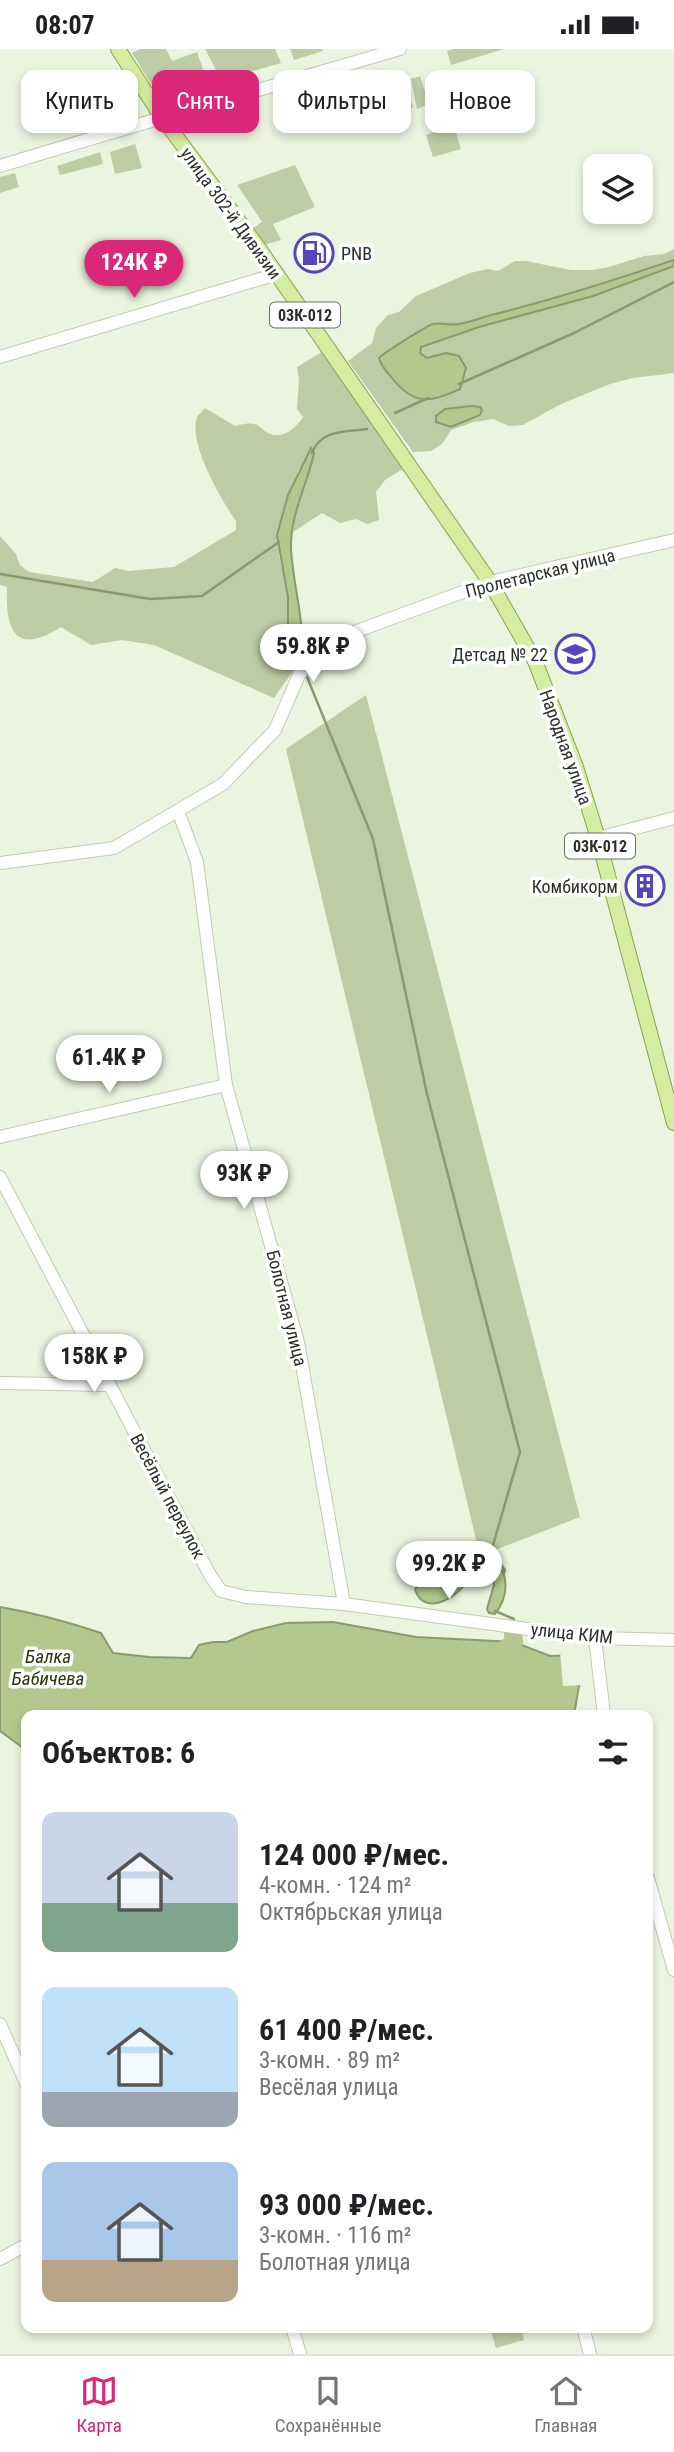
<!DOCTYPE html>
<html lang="ru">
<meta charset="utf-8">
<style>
:root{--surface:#fff;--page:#f6f6f6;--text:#202124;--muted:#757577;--line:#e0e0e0;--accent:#db2777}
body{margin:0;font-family:"Roboto Condensed",sans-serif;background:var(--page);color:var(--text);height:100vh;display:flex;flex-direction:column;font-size:26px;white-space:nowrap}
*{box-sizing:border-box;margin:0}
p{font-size:23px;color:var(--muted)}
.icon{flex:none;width:38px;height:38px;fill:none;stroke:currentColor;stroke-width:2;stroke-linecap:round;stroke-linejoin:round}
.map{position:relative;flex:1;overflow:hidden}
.details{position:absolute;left:21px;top:1661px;width:632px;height:623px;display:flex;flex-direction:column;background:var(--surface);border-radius:14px;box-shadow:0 4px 10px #0003}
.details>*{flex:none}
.banner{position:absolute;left:21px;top:21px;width:634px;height:63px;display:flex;gap:14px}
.tools{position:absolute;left:583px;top:105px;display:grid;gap:14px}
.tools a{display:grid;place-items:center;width:70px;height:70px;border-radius:14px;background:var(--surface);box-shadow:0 4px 10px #0003;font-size:35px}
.price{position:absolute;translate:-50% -60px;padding:0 16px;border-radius:24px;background:#fff;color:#222;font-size:23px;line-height:46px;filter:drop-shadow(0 2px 4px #0008)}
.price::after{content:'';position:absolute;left:50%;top:42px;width:21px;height:16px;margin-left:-10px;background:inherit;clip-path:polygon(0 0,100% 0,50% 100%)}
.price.active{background:var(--accent);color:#fff}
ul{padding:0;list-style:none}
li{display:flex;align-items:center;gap:21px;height:175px;padding:0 21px}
li span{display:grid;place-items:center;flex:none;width:196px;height:140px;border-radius:14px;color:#555}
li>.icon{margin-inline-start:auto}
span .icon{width:84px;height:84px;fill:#fffc;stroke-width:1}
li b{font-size:30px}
h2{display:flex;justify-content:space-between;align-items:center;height:84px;padding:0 21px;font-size:30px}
.pill{padding:0 24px;border-radius:14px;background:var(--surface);box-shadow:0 4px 10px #0003;font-size:24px;line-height:63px}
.pill.active{background:var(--accent);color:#fff}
.status{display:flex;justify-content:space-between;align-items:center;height:49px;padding:0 35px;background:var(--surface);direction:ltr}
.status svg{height:19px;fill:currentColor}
.tab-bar{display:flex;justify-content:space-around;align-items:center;height:98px;border-top:2px solid var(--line);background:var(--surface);font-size:19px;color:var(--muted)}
.tab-bar a{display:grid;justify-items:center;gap:4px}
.tab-bar .active{color:var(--accent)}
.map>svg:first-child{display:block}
.green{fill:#bccca5}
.water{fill:#b2c88c;stroke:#8a9a6e;stroke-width:2}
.pier{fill:#ebf4df}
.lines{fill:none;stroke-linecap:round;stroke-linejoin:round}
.stream{stroke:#8a9a6e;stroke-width:2.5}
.river{stroke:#b2c88c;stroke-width:18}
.minor-casing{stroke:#c1c9b5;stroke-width:14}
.major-casing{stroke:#87a34d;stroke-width:16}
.minor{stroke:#fff;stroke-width:12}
.major{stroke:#d4eda0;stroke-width:14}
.labels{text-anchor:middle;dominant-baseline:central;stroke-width:7;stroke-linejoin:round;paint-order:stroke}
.shield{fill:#fff;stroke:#6c6e68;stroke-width:2}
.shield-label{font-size:16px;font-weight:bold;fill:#2d3028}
.street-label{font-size:18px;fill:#2d3028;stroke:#fff}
.poi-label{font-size:18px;fill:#2d3028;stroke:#fff;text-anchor:end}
.water-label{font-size:19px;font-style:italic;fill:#29370a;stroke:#fff}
</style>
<div class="status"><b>08:07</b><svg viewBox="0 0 49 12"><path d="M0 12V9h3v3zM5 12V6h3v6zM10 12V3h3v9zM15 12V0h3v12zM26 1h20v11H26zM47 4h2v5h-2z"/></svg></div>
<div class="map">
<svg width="674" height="2305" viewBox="0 0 674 2305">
<rect width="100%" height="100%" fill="#ebf4df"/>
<!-- green -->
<path class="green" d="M140,0h26l6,12 25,-9 8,23 -46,22 -27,-44z
M205,0h70l6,14 -60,17z
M290,0h32l1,2 -29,9z
M454,0h50l-53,16 -4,-14z
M116,25l20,31 -3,12 -46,15 -7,-14 40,-9 -14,-30z
M420,27l9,28 -12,5 -6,-30z
M405,32l8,26 -11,4 -8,-27z
M378,40l8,26 -11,4 -7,-27z
M454,77l7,23 -28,8 -7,-22z
M135,95l7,24 -27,6 -5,-22z
M100,103l3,12 -43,11 -3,-9z
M295,116l20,42 -42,17 8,16 -17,5 -12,-16 10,-7 -25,-37z
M15,124l4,14 -19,6v-16z
M674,200v124l-41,5 -23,6 -49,20 -38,21 -14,1 -16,-7 -19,3 -23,8 -9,14 -11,7 -18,1 -65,-91 24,-18 4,-15 12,-13 11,-3 17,-16 54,-23 18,-4 10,2 17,-10h11l45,9h21l17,-3 35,-11 20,-2z
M322,303l81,117 -18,11 -9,12 3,28 -12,4 -11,-5 -16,4 -18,-10 -29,19 3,-27 18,-52 -16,18 -20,57 1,26 9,43v49l2,6 12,1 1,4 -29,41 -120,-53 -32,-5 -31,5 -30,-18c-45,29 -56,4 -54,-40l-7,-2v-49l16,18 4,11 9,7 64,10 22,-14 14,3 45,-4 62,-37v-9c-15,-22 -48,-77 -39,-104 1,-1 7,-8 8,-9l30,18c8,-2 15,-4 22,-1 4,2 6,5 9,7 16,9 29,-3 37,-15l-6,-8 2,-29 -2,-13z
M366,646l214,822 -100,39 -194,-807z
M490,2279h31l3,12 -28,8z"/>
<!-- water -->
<path class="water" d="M674,211v6l-81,30 -114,31 -58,20 -1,6 7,5 19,-5 13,3 7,12 -6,21c-31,14 -46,17 -69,-12 -5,-6 -10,-11 -12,-19 3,-4 49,-33 54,-34 8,-2 18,2 26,0 12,-2 24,-7 36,-10 61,-15 120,-34 179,-54z
M471,357l9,1 2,3 -2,5 -29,12 -15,-5v-6l9,-7z
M311,399l3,5c-7,33 -24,61 -23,96 2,35 13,69 11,104l-12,-1 -2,-6v-49l-11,-62 11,-40z
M495,1509c14,17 14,38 0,56l-6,-1 -2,-4 7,-24 -3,-21z
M462,1514l7,3 3,5c-5,22 -48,50 -57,18 12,-12 29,-23 47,-26z
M0,1558c35,6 68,15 101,26l12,20 36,4 42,1 8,-13 14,-3h14l26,-11 33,-8 47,-1 83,15 98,5 36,14 24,-1 -6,12 12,13 -6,35h-548v35l-26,-19z"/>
<!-- pier -->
<path class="pier" d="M560,1603l17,1 2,6 -7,8 11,11v7l-20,1z"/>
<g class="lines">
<!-- stream -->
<path class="stream" d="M459,335l115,-51 100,-51
M395,364l33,-15
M312,404c9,-24 34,-21 55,-24
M0,525l150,25 52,-3 77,-54
M295,602l1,10
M307,628l66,162 54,255 93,358 -29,100 14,18 -1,3
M495,1562l19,8"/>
<!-- river -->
<path class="river" d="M497,1607l17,-14 -1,-7"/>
<!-- minor casing -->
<g class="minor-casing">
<path id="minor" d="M0,117c133,-41 267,-78 400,-117
M0,308l277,-83
M178,762l19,51 29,223 72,257 46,262
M598,789l76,-20
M0,814l114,-15 109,-64 52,-54 24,-55 21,-24 18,-13 152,-56 184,-42
M0,1088l226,-52
M0,1128l210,398 11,16 25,6 98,7 251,34 79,2
M0,1334l108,2
M595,1589l9,77
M648,1829l26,92
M0,1975l26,59
M0,2210l26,-14
M292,2278l8,27
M583,2278l7,27"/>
</g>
<!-- major casing -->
<g class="major-casing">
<path id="major" d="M118,0l43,67 97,131 232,335 45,79 41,106 22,71 76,285"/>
</g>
<!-- minor -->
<use href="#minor" class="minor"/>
<!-- major -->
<use href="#major" class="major"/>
</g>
<!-- icons -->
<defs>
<g id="fuel-ring" transform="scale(2.0125)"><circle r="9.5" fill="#fff" stroke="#5645bd" stroke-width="1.5"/><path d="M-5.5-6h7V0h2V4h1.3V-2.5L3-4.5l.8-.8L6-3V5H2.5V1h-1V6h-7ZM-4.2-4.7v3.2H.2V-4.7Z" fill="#5645bd"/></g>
<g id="school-ring" transform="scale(2.0125)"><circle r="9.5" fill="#fff" stroke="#5645bd" stroke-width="1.5"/><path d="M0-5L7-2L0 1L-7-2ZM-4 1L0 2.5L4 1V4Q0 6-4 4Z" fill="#5645bd"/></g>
<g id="building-ring" transform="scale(2.0125)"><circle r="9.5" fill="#fff" stroke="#5645bd" stroke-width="1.5"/><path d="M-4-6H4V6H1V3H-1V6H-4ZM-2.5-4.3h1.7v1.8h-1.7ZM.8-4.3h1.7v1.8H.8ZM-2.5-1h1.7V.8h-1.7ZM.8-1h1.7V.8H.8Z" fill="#5645bd"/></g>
</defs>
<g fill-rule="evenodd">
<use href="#fuel-ring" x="314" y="204"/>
<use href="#school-ring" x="575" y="605"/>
<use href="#building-ring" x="645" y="837"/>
</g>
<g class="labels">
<!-- shield labels -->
<g class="shield">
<rect x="270" y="253.5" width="70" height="25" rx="5"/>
<rect x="565" y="784.5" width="70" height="25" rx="5"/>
</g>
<g class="shield-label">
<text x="305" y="266">03К-012</text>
<text x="600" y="797">03К-012</text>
</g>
<!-- street labels -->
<g class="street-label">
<text transform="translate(231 164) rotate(54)">улица 302-й Дивизии</text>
<text transform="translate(540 524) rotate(-14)">Пролетарская улица</text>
<text transform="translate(566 698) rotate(70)">Народная улица</text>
<text transform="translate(287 1259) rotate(76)">Болотная улица</text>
<text transform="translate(168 1447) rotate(62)">Весёлый переулок</text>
<text transform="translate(572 1584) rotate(6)">улица КИМ</text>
</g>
<!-- poi labels -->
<g class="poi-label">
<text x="341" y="204" text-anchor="start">PNB</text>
<text x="548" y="605">Детсад № 22</text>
<text x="618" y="837">Комбикорм</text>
</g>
<!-- water labels -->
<g class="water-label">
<text x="48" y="1607">Балка<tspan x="48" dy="22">Бабичева</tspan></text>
</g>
</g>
</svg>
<div class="tools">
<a><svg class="icon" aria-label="layers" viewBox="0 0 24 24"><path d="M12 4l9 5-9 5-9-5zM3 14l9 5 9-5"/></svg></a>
</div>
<b class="price active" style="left:134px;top:251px">124K ₽</b>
<b class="price" style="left:313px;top:635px">59.8K ₽</b>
<b class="price" style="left:109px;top:1046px">61.4K ₽</b>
<b class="price" style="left:244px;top:1162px">93K ₽</b>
<b class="price" style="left:94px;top:1345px">158K ₽</b>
<b class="price" style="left:449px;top:1552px">99.2K ₽</b>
<div class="banner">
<a class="pill">Купить</a>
<a class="pill active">Снять</a>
<a class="pill">Фильтры</a>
<a class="pill">Новое</a>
</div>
<section class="details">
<h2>Объектов: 6<svg class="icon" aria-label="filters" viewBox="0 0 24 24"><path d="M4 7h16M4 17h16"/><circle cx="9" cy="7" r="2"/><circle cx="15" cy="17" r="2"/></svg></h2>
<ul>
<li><span style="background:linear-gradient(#c9d6e8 65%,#7fa58c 0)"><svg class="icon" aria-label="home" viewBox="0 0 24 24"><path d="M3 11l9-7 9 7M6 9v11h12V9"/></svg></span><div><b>124 000 ₽/мес.</b><p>4-комн. · 124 m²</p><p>Октябрьская улица</p></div></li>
<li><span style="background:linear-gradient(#bfe0f5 75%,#9aa5b1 0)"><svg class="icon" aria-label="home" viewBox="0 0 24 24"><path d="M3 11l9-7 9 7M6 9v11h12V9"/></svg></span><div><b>61 400 ₽/мес.</b><p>3-комн. · 89 m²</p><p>Весёлая улица</p></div></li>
<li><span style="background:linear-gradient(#a9c7e8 70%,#b9a48a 0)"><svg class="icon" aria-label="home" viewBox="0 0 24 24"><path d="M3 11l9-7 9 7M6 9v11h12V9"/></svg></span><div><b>93 000 ₽/мес.</b><p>3-комн. · 116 m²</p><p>Болотная улица</p></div></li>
</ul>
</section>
</div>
<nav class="tab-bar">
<a class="active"><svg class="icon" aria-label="map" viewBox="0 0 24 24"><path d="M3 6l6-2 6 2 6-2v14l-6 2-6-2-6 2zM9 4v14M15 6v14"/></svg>Карта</a>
<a><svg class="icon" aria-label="saved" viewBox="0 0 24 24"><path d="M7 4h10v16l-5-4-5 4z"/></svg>Сохранённые</a>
<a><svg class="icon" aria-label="home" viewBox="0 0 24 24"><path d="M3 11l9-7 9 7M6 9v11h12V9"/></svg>Главная</a>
</nav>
